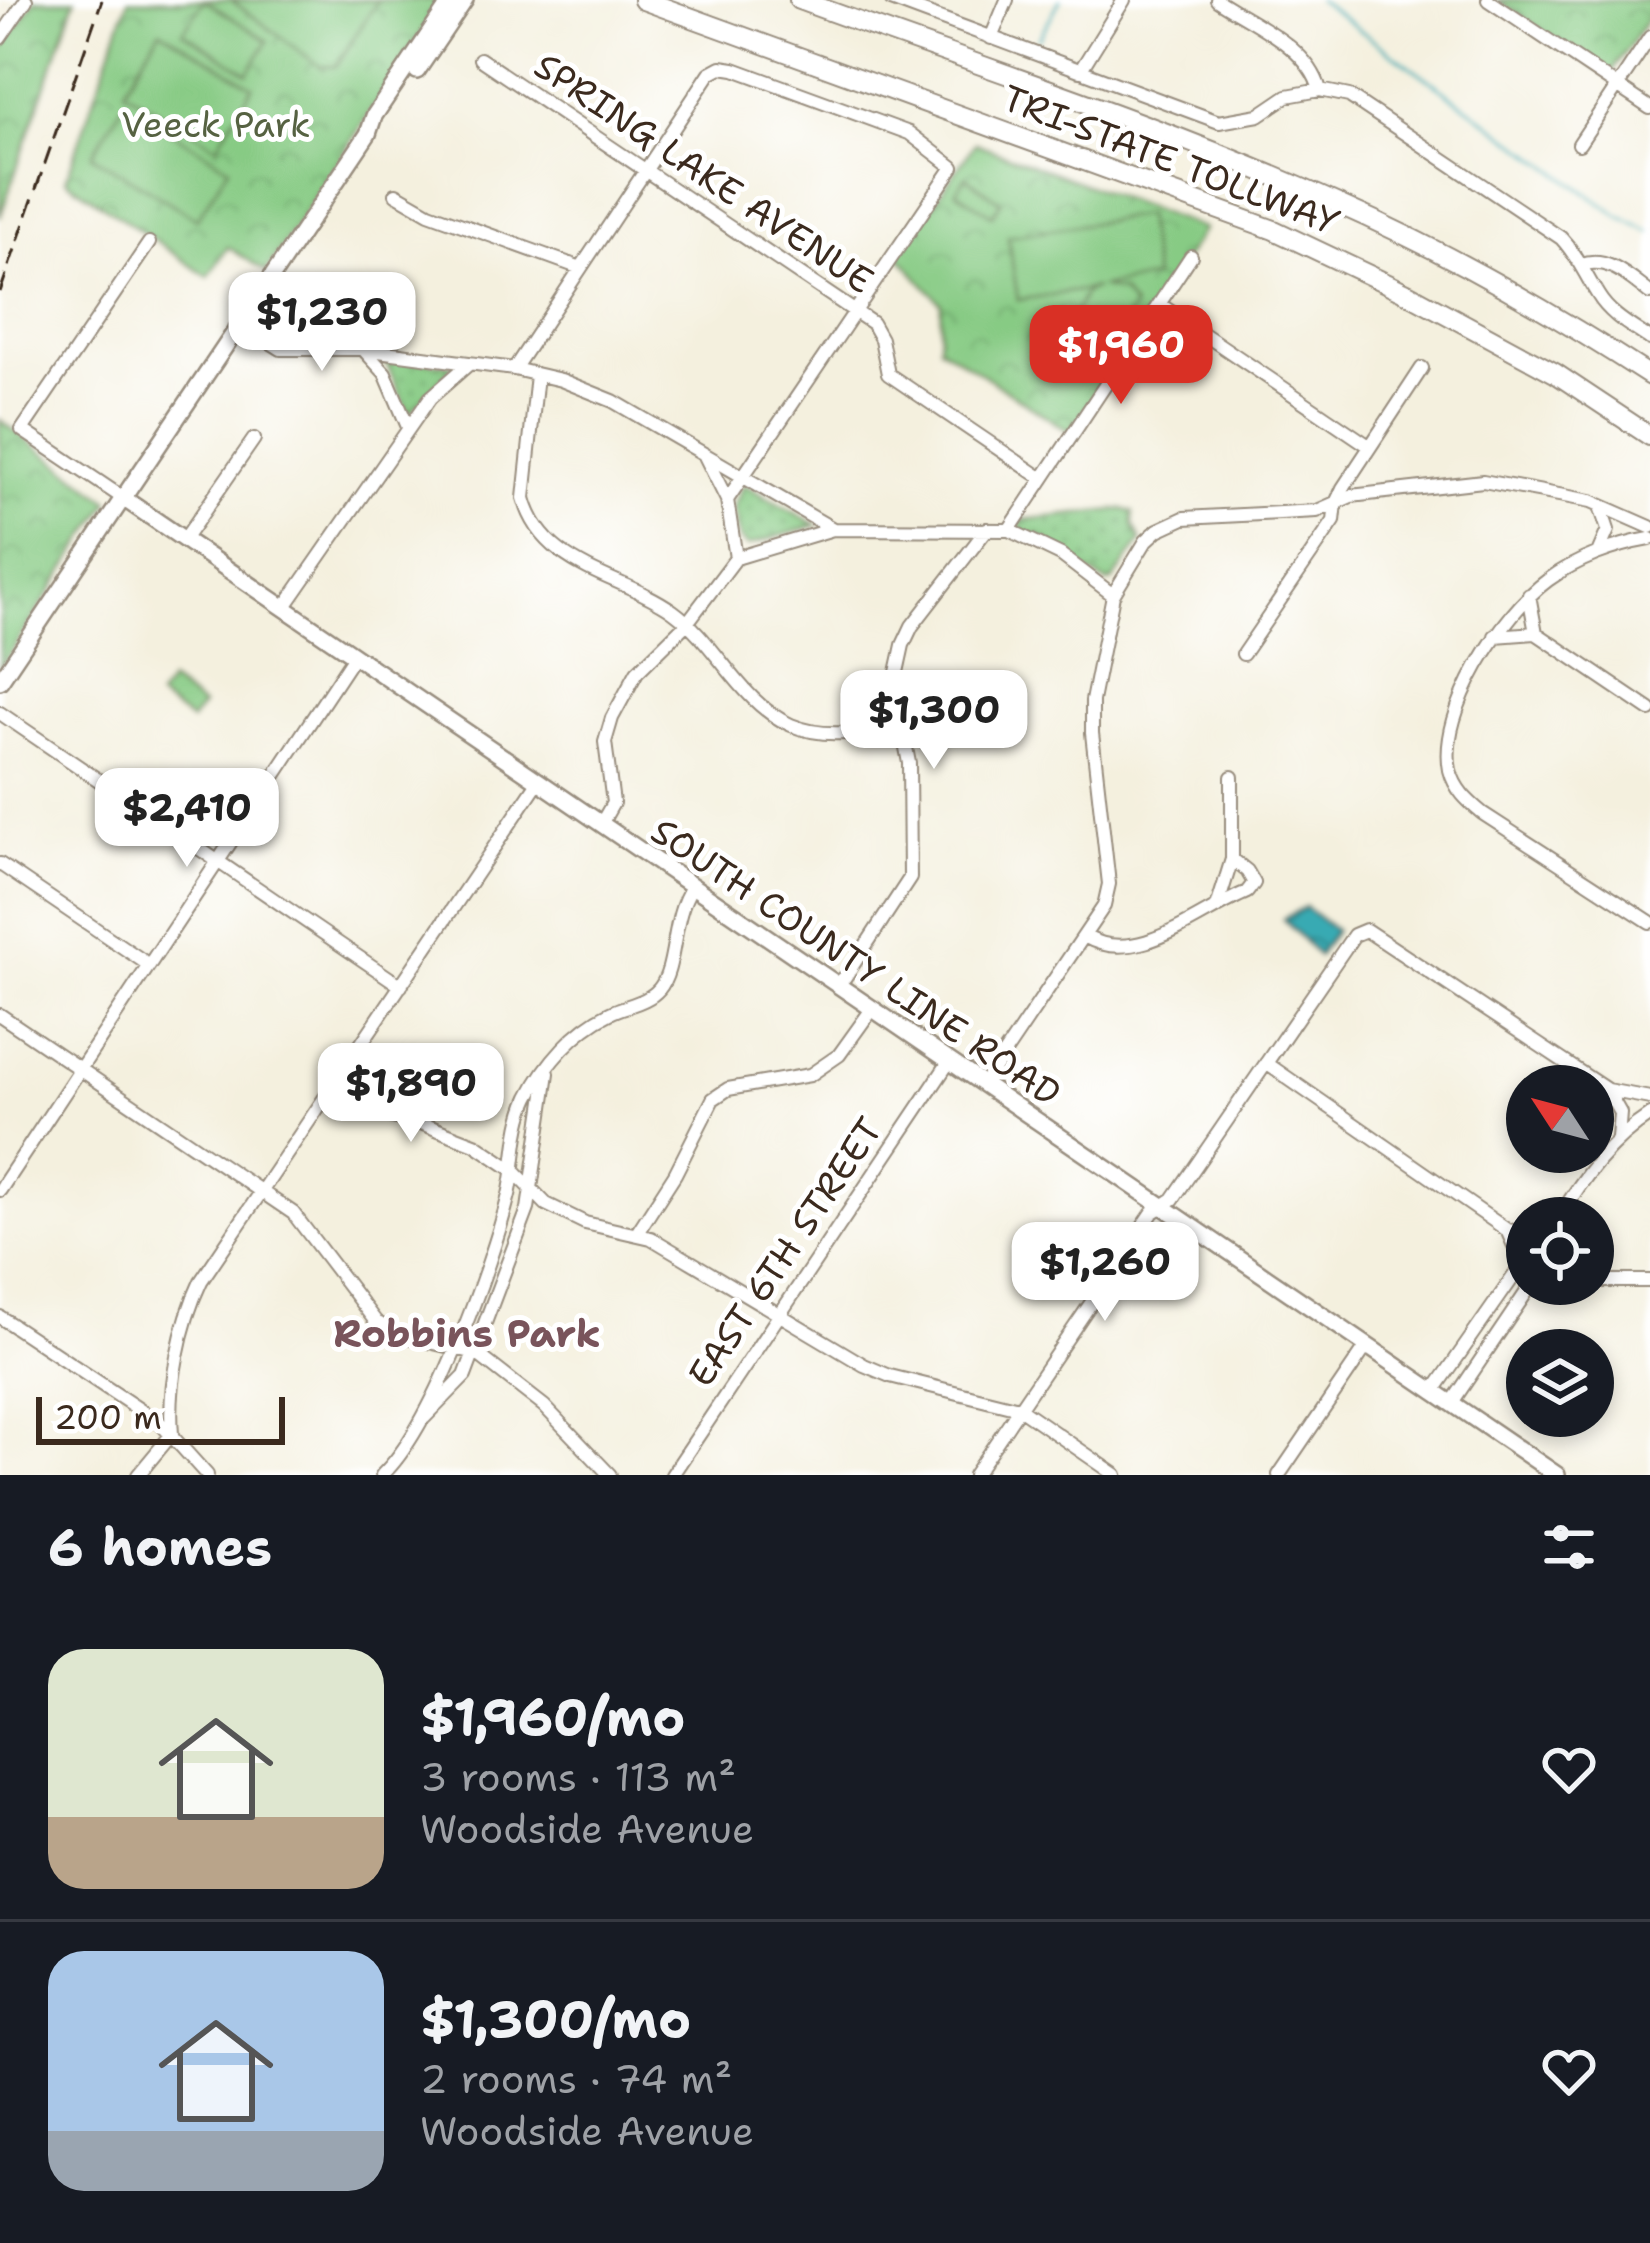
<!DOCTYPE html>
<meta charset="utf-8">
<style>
:root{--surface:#171b24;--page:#242831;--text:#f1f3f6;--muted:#9ea1a6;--line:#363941;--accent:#d93025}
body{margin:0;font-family:"Shantell Sans",sans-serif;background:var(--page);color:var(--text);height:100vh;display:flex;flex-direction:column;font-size:45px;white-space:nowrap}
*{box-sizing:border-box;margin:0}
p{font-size:39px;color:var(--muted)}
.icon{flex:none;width:66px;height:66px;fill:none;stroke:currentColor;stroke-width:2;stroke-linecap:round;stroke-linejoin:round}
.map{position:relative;height:1475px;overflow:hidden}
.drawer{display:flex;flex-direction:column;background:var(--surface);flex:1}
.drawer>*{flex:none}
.needle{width:78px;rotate:306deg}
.tools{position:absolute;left:1506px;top:1065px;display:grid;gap:24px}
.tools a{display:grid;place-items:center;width:108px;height:108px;border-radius:50%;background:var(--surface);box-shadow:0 6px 18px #0003;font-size:60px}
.scale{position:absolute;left:36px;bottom:30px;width:249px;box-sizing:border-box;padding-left:12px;border:6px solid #3b2a1e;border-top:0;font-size:33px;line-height:42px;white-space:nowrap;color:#3b2a1e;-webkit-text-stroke:9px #fff;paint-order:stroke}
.price{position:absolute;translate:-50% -102px;padding:0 27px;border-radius:24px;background:#fff;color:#222;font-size:39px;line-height:78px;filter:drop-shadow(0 3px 6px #0008)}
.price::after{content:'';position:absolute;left:50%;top:72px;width:36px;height:27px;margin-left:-18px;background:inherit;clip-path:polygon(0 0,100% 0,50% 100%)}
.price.current{background:var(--accent);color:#fff}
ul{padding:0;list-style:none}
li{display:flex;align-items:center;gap:36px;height:300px;padding:0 48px}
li+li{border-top:3px solid var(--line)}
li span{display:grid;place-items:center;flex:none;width:336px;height:240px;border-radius:36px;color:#555}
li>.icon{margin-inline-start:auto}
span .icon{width:144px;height:144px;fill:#fffc;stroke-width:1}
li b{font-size:51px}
h2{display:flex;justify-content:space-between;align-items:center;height:144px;padding:0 48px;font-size:51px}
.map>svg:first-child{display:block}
.grass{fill:url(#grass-dots);stroke:#617a51;stroke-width:3}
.park{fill:url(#park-crowns);stroke:#617a51;stroke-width:3}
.garden{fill:#87cb84;stroke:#617a51;stroke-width:3}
.water{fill:url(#water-waves);stroke:#3a6a68;stroke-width:3}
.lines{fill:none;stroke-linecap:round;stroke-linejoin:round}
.stream{stroke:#38aab3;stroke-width:3}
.minor-casing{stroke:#988d7e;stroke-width:16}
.major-casing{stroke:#988d7e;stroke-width:20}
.highway-casing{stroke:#988d7e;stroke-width:22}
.minor{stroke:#fff;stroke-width:12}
.major{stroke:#fff;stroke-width:15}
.highway{stroke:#fff;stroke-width:18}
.rail{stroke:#3b2a1e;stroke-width:3;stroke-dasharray:18 9;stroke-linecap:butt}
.labels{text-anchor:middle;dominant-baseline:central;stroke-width:10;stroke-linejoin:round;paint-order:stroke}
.park-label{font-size:36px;fill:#566242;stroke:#fff}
.street-label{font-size:36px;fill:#3b2a1e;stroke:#fff}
.neighbourhood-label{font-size:39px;font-weight:bold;fill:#79545b;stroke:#fff}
</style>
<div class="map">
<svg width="1650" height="1475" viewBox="0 0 1650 1475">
<defs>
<pattern id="grass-dots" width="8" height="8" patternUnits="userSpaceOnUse" patternTransform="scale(3)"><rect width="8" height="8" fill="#87cb84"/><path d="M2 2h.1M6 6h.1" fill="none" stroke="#75ae72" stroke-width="1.8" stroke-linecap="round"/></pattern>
<pattern id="park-crowns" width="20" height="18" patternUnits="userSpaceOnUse" patternTransform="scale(3)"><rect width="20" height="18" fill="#87cb84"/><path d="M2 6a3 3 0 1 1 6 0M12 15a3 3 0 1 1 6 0" fill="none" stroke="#75ae72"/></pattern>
<pattern id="water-waves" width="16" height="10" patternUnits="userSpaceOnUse" patternTransform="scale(3)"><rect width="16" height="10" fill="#38aab3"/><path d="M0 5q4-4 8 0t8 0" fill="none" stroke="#308b91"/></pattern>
</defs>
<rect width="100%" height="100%" fill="#fff"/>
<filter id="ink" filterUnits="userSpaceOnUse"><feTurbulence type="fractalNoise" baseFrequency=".00833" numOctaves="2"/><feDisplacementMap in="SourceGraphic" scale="24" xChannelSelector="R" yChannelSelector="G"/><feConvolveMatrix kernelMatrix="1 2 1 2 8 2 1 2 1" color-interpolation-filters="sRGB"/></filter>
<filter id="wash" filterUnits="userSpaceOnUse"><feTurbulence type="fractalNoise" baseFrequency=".004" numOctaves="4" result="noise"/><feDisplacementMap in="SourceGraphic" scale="48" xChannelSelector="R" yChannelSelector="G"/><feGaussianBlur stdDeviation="2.7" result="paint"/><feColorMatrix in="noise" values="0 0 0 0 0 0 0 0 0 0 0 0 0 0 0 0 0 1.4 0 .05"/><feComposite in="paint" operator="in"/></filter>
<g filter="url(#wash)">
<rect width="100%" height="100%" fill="#f4f0de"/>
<!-- grass -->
<path class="grass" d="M383,356l69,9v2l-43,47z
M743,485l3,1 71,39 -70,21 -8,-8 -6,-32z
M1123,509l10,3v13l8,16 -29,41 -5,1 -60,-38 1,-5 -12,-5 -2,4 -15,-11 3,-8z"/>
<!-- park -->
<path class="park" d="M35,0h40l-75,217v-165z
M128,0h315l-177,272 -38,-25 -20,30 -142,-97z
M1497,0h153v15l-41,61z
M975,143l229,86 -134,203 -131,-86 2,-43 -43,-48z
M0,420l110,81 -110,168z"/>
<!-- garden -->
<path class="garden" d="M204,0l64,41 -20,32 -65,-41z
M231,0h147l-42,66 -15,1z
M160,30l93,56 -36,60 -93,-56z
M124,103l105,64 -32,52 -105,-64z
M966,177l35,25 -9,13 -36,-24z
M1145,215l9,63 -54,9 21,5 12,15 -25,41 -32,-21 -4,-9 13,-26 11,-4 -78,12 -10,-64z
M169,682l33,24 -11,15 -33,-23z"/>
<!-- water -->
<path class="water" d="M1305,907l30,23 -17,26 -35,-37z"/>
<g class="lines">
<!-- stream -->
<path class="stream" d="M1318,0l301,216 31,16
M1039,38l21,-38"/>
</g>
</g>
<g filter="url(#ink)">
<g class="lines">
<!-- minor casing -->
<g class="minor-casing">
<path id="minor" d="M891,0l328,122 40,-7 28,-19 33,-6 29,6 212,142c17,18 24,37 37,57 12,20 33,31 52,44
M1217,0c36,24 91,46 103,90
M1488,0l162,108
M0,38l26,-38
M991,38l16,-38
M480,59l392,264 9,16 7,35 155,105
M1080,71l44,-71
M1579,144l71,-107
M396,194l33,19 149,54
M1582,265c25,-10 49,14 68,28
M1161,305l208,141
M241,324l40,25h82l22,24 23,54
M363,349l151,20 47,11 52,21 220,128 176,1 52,25 52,40
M514,369l196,-296 11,-6 13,2 175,64 44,34 -226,333
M537,375l-13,123c19,71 97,76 149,113 44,32 67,92 118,114 36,15 73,7 109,-2
M705,456l22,44 9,58
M123,498l-101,-68 127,-187
M1009,530l182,-274
M1650,539c-35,6 -73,20 -102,41 -45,33 -110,131 -98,190 5,20 18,31 32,43l168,109
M184,540l70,-101
M1598,553l10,-23 -8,-24
M1529,595l7,38
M284,608l146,-210 40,-35
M1495,636l41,-3 114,77
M1243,654l91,-133 2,-18 7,-15 79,-120
M0,713l401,273
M601,824l12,-21 -8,-61 7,-24 25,-46 50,-49 49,-65 97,-29
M0,864l149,101
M1218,904l14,-45v-82
M1086,937c52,30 113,-25 161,-45l7,-9 -7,-12 -15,-12
M836,985l9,-8 65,-99 -1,-115 -15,-77 9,-41 9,-19 75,-97
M0,1015l293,198 83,109 23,13 77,18 68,53 66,69
M1266,1063l241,167 20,45
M983,1085l121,-179 5,-22 -17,-151v-32l21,-106 33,-54 12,-11 26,-12 133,-7 34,-15 132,-15 108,20 59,26
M1607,1090l43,8
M323,1101l100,23 52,20 37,25 34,35 39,19 66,15 213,127 26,11 129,32 97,67
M0,1190l354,-534
M1559,1218c24,-41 51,-77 91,-103
M1507,1230l20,3
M637,1233l38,-59 38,-75 15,-10 82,-14 29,-20 33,-46
M1593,1281h57
M0,1317l161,107 46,51
M1433,1392l90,-129
M1451,1404l81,-120
M424,1418l41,-42 63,-167 20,-136
M138,1475l34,-41c-4,-48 8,-109 29,-153l337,-499
M382,1475c51,-48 109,-209 127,-280 8,-32 5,-66 20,-98 17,-34 46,-67 81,-84 16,-8 37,-10 49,-24 18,-21 12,-72 33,-102
M672,1475l277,-413
M974,1475l179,-263 20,-13 181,-264 12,-5 241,160 13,23 -2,25
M1279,1475l87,-128"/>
</g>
<!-- major casing -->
<g class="major-casing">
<path id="major" d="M417,71l48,-71
M123,498l1434,977
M0,681l368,-547 6,-18 78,-116"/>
</g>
<!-- highway casing -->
<g class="highway-casing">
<path id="highway" d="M643,0l631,230 135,64 146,79 95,63
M799,0c180,66 364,125 539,204 109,48 212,107 312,172"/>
</g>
<!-- minor -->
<use href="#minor" class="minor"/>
<!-- major -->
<use href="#major" class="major"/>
<!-- highway -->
<use href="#highway" class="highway"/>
<!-- rail -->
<path class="rail" d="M0,292l102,-292"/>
</g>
</g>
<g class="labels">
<!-- park labels -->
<g class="park-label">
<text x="216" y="124">Veeck Park</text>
</g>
<!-- street labels -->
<g class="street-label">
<text transform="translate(1171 160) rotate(21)">TRI-STATE TOLLWAY</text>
<text transform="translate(704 173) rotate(34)">SPRING LAKE AVENUE</text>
<text transform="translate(856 962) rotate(34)">SOUTH COUNTY LINE ROAD</text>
<text transform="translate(785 1252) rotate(-56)">EAST 6TH STREET</text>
</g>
<!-- neighbourhood labels -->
<g class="neighbourhood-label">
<text x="467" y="1333">Robbins Park</text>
</g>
</g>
</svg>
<div class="tools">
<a><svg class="needle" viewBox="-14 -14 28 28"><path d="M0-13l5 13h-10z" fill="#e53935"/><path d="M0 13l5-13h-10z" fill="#9ea1a6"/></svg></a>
<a><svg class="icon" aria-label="locate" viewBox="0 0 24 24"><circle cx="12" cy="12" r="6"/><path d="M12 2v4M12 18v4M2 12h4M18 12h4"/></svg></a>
<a><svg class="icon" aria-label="layers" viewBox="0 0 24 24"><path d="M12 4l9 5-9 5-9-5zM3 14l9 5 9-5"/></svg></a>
</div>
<div class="scale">200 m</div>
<b class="price" style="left:322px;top:374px">$1,230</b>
<b class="price current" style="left:1121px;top:407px">$1,960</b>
<b class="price" style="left:934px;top:772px">$1,300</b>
<b class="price" style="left:187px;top:870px">$2,410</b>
<b class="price" style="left:411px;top:1145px">$1,890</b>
<b class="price" style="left:1105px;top:1324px">$1,260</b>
</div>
<section class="drawer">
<h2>6 homes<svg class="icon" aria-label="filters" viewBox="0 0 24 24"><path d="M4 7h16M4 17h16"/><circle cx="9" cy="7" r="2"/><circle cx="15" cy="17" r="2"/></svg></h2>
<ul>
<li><span style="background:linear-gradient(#dfe7d0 70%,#b9a48a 0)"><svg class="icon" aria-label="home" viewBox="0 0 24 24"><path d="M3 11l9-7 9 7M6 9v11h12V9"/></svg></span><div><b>$1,960/mo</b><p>3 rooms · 113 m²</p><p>Woodside Avenue</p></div><svg class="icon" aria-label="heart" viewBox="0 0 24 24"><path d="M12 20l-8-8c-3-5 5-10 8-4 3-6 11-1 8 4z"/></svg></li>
<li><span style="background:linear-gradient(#a9c7e8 75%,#9aa5b1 0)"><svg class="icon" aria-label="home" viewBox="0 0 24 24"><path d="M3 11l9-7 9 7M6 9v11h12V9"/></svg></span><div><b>$1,300/mo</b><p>2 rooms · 74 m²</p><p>Woodside Avenue</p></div><svg class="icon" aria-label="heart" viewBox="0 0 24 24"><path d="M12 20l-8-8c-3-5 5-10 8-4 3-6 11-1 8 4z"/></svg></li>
</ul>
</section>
